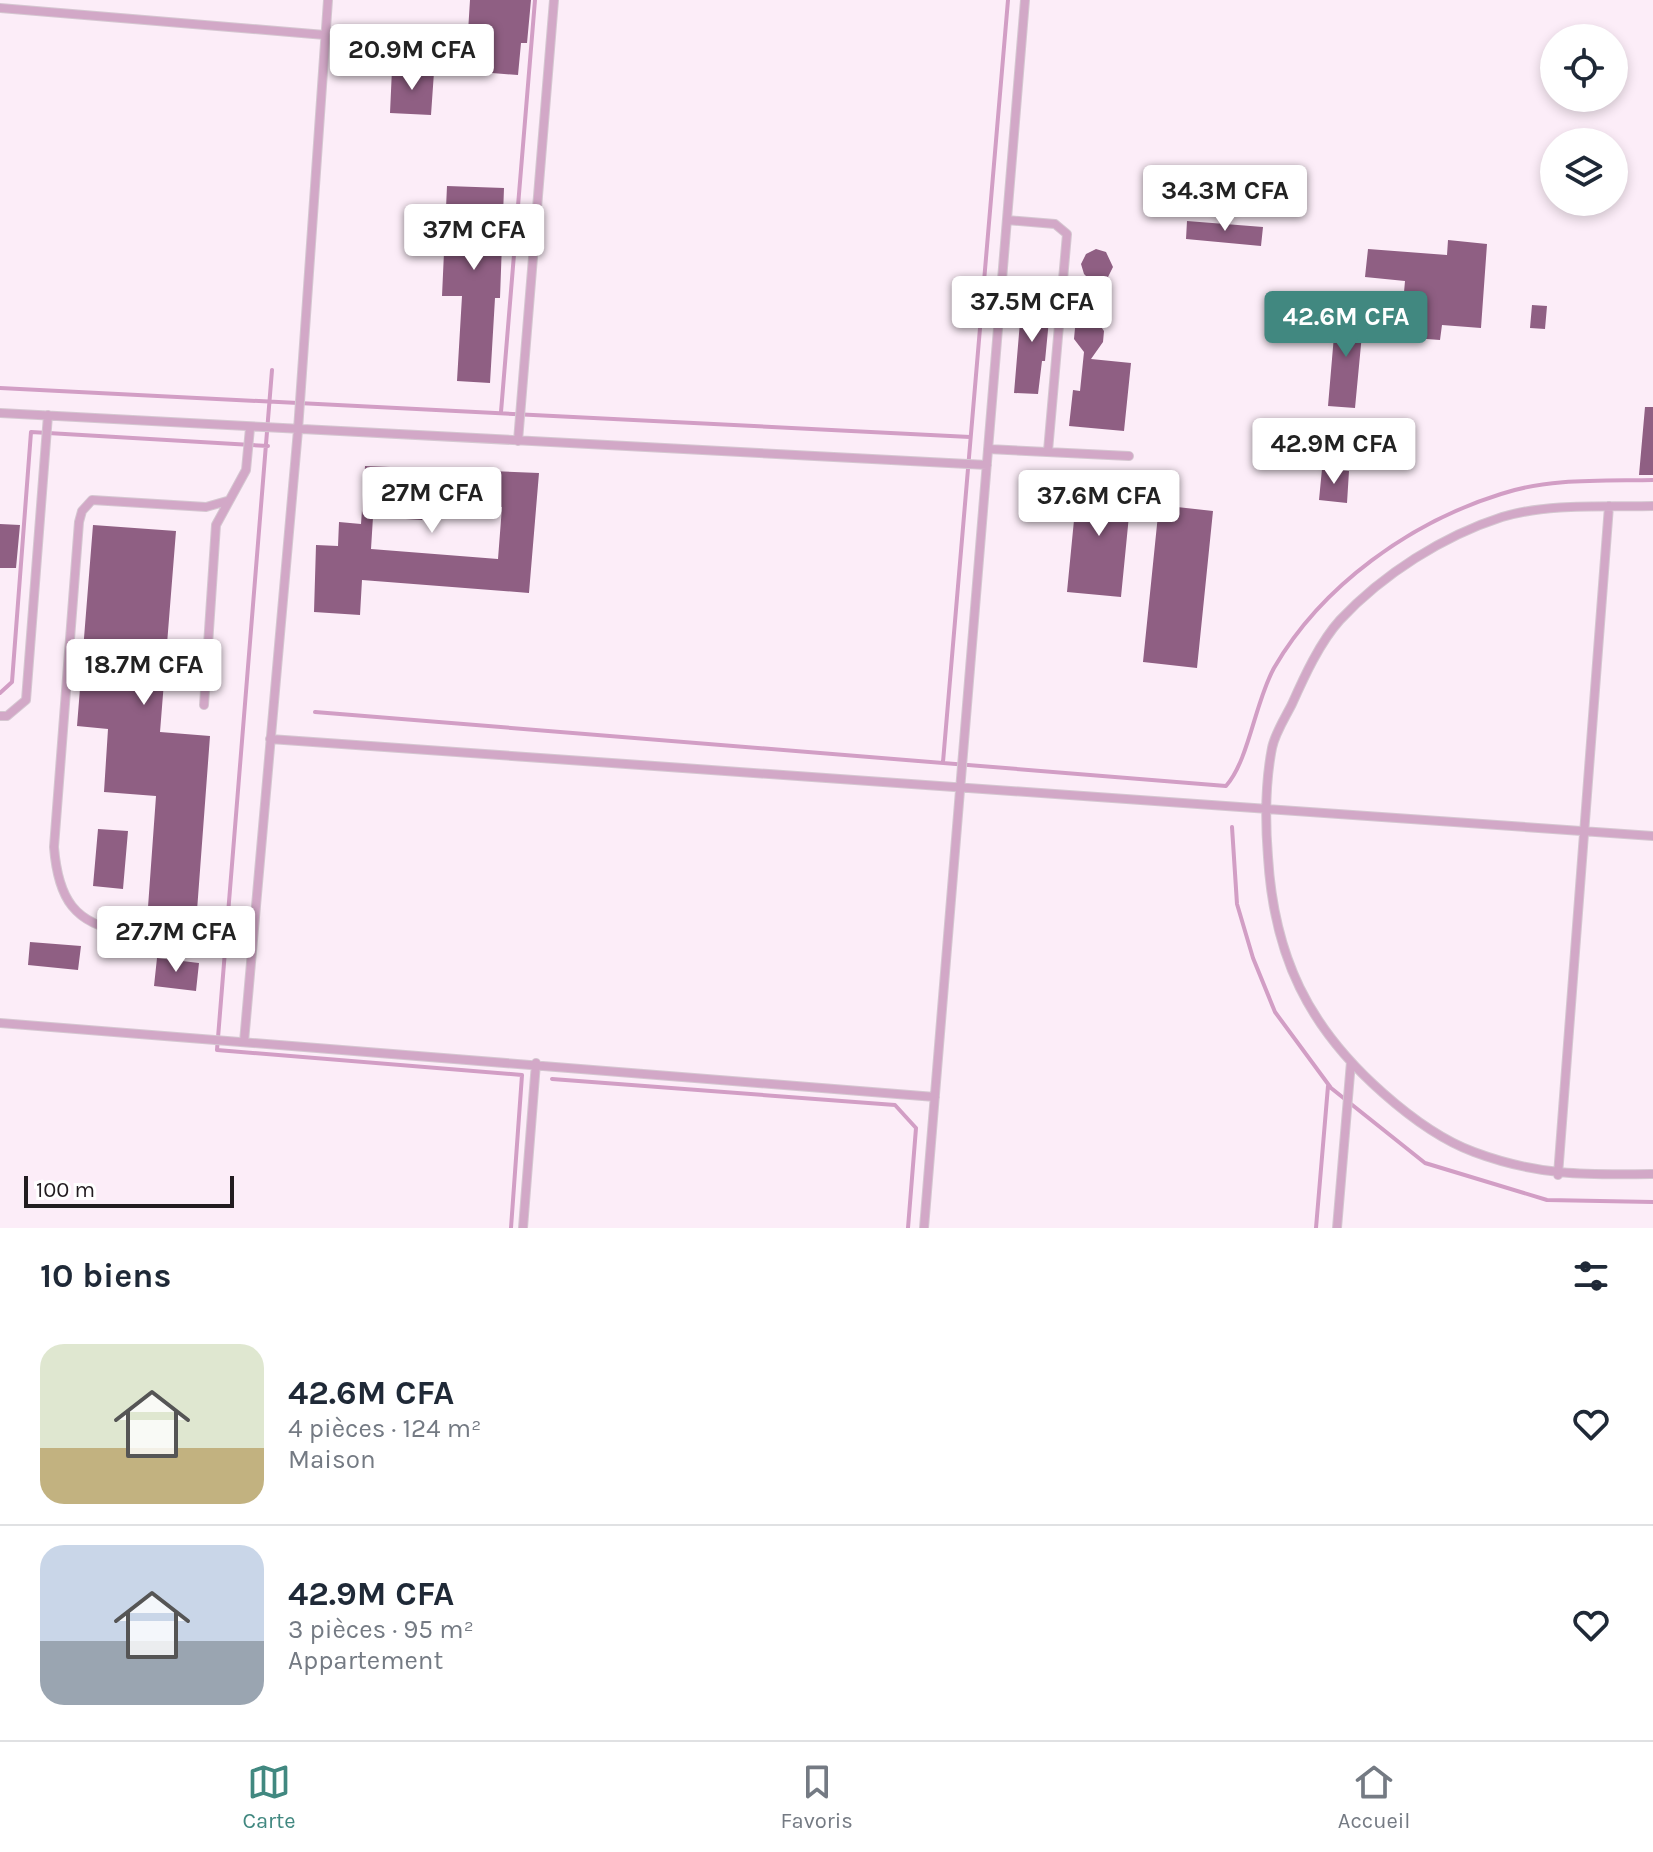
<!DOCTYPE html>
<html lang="fr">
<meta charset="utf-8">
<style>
:root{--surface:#fff;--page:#f6f6f7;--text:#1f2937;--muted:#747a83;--line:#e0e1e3;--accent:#418880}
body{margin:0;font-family:Karla,sans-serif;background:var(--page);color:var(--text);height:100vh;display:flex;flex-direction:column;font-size:30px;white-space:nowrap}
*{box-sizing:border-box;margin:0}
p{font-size:26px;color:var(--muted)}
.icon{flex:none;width:44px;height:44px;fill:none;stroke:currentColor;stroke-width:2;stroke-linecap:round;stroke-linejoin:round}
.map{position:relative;height:1228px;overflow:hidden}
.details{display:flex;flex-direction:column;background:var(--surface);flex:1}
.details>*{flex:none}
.controls{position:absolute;left:1540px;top:24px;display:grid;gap:16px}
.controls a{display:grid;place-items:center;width:88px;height:88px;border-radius:50%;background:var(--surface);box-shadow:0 4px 12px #0003;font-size:40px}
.scale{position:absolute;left:24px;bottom:20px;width:210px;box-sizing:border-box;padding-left:8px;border:4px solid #221c20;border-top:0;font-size:22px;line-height:28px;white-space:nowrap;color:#221c20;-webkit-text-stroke:6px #fff;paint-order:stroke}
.price{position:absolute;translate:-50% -68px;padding:0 18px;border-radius:8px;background:#fff;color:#222;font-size:26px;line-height:52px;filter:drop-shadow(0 2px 4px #0008)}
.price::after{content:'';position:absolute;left:50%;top:48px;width:24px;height:18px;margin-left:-12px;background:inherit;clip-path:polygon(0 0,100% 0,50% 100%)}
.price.on{background:var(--accent);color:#fff}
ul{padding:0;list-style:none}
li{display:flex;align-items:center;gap:24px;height:200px;padding:0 40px}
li+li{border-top:2px solid var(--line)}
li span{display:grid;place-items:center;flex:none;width:224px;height:160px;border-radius:24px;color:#555}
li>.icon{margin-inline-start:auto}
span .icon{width:96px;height:96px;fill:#fffc;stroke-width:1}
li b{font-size:34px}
h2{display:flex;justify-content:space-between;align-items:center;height:96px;padding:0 40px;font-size:34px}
.tabs{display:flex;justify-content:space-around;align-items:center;height:112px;border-top:2px solid var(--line);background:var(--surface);font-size:22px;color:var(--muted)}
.tabs a{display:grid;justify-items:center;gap:4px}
.tabs .on{color:var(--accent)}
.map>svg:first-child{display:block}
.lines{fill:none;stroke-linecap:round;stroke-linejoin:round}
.stream{stroke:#d29ec5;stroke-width:4}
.building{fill:#8f5f83;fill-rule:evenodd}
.service-casing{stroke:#d5c7d1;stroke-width:10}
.service{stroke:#d2a8c7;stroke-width:8}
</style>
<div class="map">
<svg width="1653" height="1228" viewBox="0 0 1653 1228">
<rect width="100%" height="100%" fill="#fcedf8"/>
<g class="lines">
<!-- stream -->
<path class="stream" d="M272,370l-55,680 305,25 -11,153
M0,388l970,49
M501,412l34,-412
M0,693l12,-11 19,-250 237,14
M315,712l911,74c23,-26 29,-84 48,-118 48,-83 137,-146 227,-174 48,-16 102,-13 152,-14
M943,762l65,-762
M1232,827l5,77 16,54 22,54 56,76 94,75 122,37 106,2
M552,1079l343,26 21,23 -8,100
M1316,1228l12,-142"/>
</g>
<!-- building -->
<path class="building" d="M470,0h61l-4,43h-6l-3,32 -26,-2 1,-23 -26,-2z
M392,69l42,3 -3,43 -41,-2z
M447,186l57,2 -4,110h-5l-5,85 -33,-2 5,-85h-20z
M1187,221l76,6 -2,19 -75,-7z
M1448,240l39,4 -6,84 -39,-3 -2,15 -40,-3 5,-56 -40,-4 3,-28 79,6z
M1096,249l10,3 7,15 -5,10 -10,6 8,9 3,10 -12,19 7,10 -1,11 -12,17 40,4 -7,68 -55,-5 4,-36 7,1 4,-39 -10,-13 1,-11 9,-9 -7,-20 5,-10 10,-7 -8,-8 -3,-10 5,-10z
M1022,298l29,1 -6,62h-3l-4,33 -24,-1z
M1532,305l15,1 -2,23 -15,-1z
M1336,312l28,1 -9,95 -27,-2z
M1645,407h8v68h-14z
M365,466l174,7 -10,120 -167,-13 -2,35 -46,-3 2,-67 22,1 1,-24 22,2zM423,505l79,2 -4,52 -127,-10 2,-32 49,3z
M1322,469l27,2 -2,32 -28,-3z
M1078,479l54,6 -11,112 -54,-5z
M1159,505l54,6 -16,157 -54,-6z
M0,524l20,1 -4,43h-16z
M93,525l83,6 -16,201 50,4 -14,188 -49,-3 9,-125 -52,-4 4,-63 -31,-3z
M98,829l30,2 -5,58 -30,-3z
M30,942l51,4 -3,24 -50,-5z
M157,958l42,5 -3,28 -42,-5z"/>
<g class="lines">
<!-- service casing -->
<g class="service-casing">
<path id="service" d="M0,8l325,27
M1007,220l48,4 12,10 -19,217
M0,413l987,52
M518,441l36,-441
M988,449l141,7
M1653,506c-49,1 -104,-3 -151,11 -59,19 -119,57 -162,103 -20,22 -36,57 -48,84 -7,14 -17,29 -20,44 -7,36 -7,72 -4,109 6,99 40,170 115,236 26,23 58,47 91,59 64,24 112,23 179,22
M204,705l12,-180 30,-55 4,-42
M0,716h7l19,-16 22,-285
M270,739l1383,97
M126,932c-52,-7 -68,-34 -72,-85l25,-325 3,-11 10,-11 114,7 21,-6
M0,1023l935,74
M244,1042l54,-612 30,-430
M1558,1175l51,-669
M523,1228l13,-165
M924,1228l101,-1228
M1337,1228l14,-166"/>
</g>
<!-- service -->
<use href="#service" class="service"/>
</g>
</svg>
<div class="controls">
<a><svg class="icon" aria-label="locate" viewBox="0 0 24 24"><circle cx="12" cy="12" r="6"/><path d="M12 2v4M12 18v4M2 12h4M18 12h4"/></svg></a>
<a><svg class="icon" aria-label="layers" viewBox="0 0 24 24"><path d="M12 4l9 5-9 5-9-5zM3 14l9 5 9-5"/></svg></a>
</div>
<div class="scale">100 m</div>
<b class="price" style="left:412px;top:92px">20.9M CFA</b>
<b class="price" style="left:1225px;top:233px">34.3M CFA</b>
<b class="price" style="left:474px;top:272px">37M CFA</b>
<b class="price" style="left:1032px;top:344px">37.5M CFA</b>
<b class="price on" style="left:1346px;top:359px">42.6M CFA</b>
<b class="price" style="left:1334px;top:486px">42.9M CFA</b>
<b class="price" style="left:432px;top:535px">27M CFA</b>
<b class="price" style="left:1099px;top:538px">37.6M CFA</b>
<b class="price" style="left:144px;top:707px">18.7M CFA</b>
<b class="price" style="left:176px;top:974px">27.7M CFA</b>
</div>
<section class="details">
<h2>10 biens<svg class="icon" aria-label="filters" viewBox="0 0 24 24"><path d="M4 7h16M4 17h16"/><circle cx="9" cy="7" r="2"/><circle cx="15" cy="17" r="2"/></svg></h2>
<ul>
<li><span style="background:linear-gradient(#dfe7d0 65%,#c2b280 0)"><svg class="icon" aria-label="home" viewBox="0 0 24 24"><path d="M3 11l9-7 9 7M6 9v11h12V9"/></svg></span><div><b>42.6M CFA</b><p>4 pièces · 124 m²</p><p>Maison</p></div><svg class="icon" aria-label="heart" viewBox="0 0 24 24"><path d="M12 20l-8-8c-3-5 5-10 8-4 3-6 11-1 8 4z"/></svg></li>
<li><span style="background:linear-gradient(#c9d6e8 60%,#9aa5b1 0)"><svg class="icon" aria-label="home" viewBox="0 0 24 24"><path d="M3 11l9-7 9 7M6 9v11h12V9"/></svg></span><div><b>42.9M CFA</b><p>3 pièces · 95 m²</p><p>Appartement</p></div><svg class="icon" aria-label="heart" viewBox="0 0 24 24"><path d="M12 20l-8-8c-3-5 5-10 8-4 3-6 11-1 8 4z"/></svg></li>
</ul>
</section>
<nav class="tabs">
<a class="on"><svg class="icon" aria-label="map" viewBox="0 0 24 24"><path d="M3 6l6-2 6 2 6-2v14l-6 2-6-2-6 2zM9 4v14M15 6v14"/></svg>Carte</a>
<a><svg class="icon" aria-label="saved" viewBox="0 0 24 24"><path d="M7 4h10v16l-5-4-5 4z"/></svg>Favoris</a>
<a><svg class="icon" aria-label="home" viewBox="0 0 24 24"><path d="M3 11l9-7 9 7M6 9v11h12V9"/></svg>Accueil</a>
</nav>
